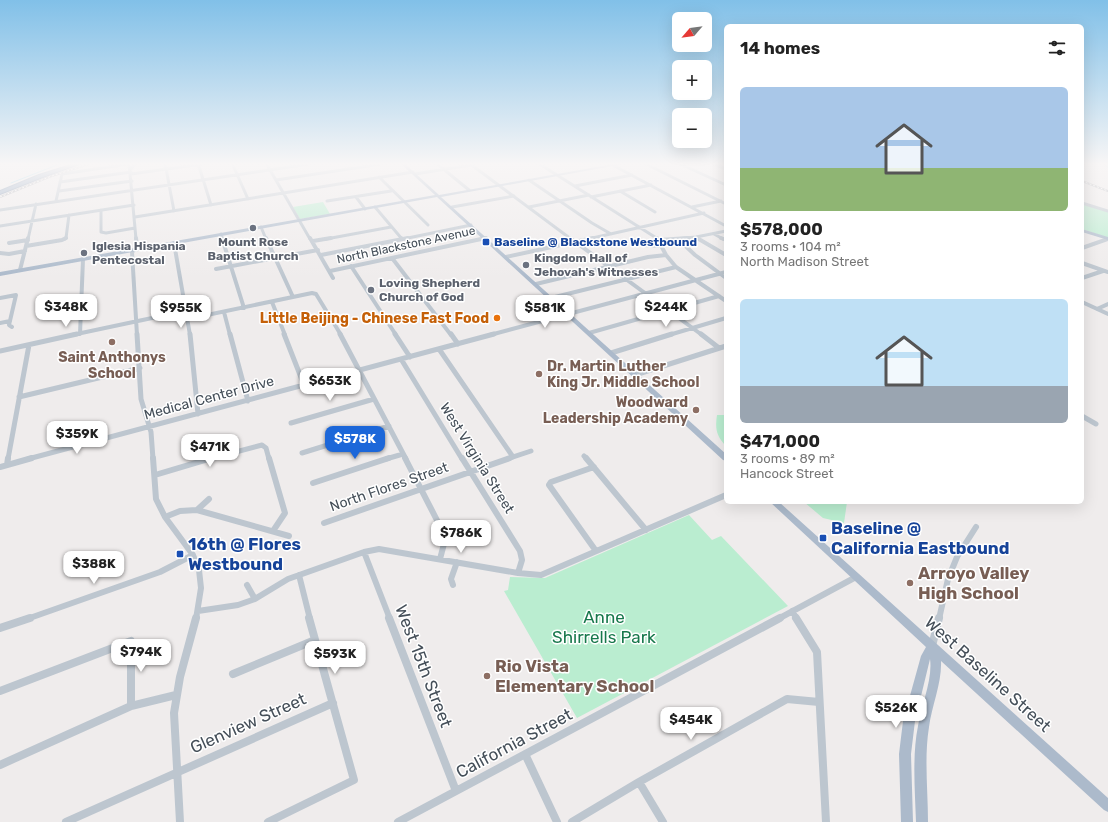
<!DOCTYPE html>
<meta charset="utf-8">
<style>
:root{--surface:#fff;--page:#f2f2f2;--text:#222;--muted:#767676;--accent:#1c67d9}
body{margin:0;font-family:Rubik,sans-serif;background:var(--page);color:var(--text);height:100vh;display:flex;flex-direction:column;font-size:15px;white-space:nowrap}
*{box-sizing:border-box;margin:0}
p{font-size:13px;color:var(--muted)}
.icon{flex:none;width:22px;height:22px;fill:none;stroke:currentColor;stroke-width:2;stroke-linecap:round;stroke-linejoin:round}
.map{position:relative;flex:1;overflow:hidden}
.sheet{position:absolute;left:724px;top:24px;width:360px;height:480px;display:flex;flex-direction:column;background:var(--surface);border-radius:6px;box-shadow:0 4px 16px #0002}
.sheet>*{flex:none}
.needle{width:26px;rotate:242deg}
.tools{position:absolute;left:672px;top:12px;display:grid;gap:8px}
.tools a{display:grid;place-items:center;width:40px;height:40px;border-radius:6px;background:var(--surface);box-shadow:0 4px 16px #0002;font-size:20px}
.price{position:absolute;translate:-50% -34px;padding:0 9px;border-radius:8px;background:#fff;color:#222;font-size:13px;line-height:26px;filter:drop-shadow(0 1px 2px #0008)}
.price::after{content:'';position:absolute;left:50%;top:24px;width:12px;height:9px;margin-left:-6px;background:inherit;clip-path:polygon(0 0,100% 0,50% 100%)}
.price.current{background:var(--accent);color:#fff}
ul{padding:0;list-style:none}
li{display:grid;align-content:center;gap:8px;height:212px;padding:0 16px}
li span{display:grid;place-items:center;height:124px;border-radius:6px;color:#555}
li>.icon{margin-inline-start:auto}
span .icon{width:72px;height:72px;fill:#fffc;stroke-width:1}
li b{font-size:17px}
h2{display:flex;justify-content:space-between;align-items:center;height:48px;padding:0 16px;font-size:17px}
.map>svg:first-child{display:block}
.green{fill:#baedd0}
.lines{fill:none;stroke-linecap:round;stroke-linejoin:round}
.stream{stroke:#88d1e9;stroke-width:1}
.highway-casing{stroke:#7088a6;stroke-width:2}
.minor-far4{stroke:#bdc6cf;stroke-width:3}
.minor-far3{stroke:#bdc6cf;stroke-width:4}
.minor-far2{stroke:#bdc6cf;stroke-width:5}
.minor-far1{stroke:#bdc6cf;stroke-width:6}
.minor{stroke:#bdc6cf;stroke-width:8}
.major{fill:#acbacb;fill-rule:evenodd}
.highway{fill:#849dbb;fill-rule:evenodd}
.rail-casing{stroke:#aeb1b7;stroke-width:2}
.rail{stroke:#fff;stroke-width:1;stroke-dasharray:2;stroke-linecap:butt}
.worship-dot{fill:#6b7280;stroke:#fff;stroke-width:1.5}
.transit-dot{fill:#1a4fb4;stroke:#fff;stroke-width:1.5}
.food-dot{fill:#e8710a;stroke:#fff;stroke-width:1.5}
.education-dot{fill:#8d6e63;stroke:#fff;stroke-width:1.5}
.labels{text-anchor:middle;dominant-baseline:central;stroke-width:3;stroke-linejoin:round;paint-order:stroke}
.far-worship-label{font-size:12px;font-weight:bold;fill:#5b616d;stroke:#fff;text-anchor:start}
.far-transit-label{font-size:12px;font-weight:bold;fill:#164399;stroke:#fff;text-anchor:start}
.far-street-label{font-size:12px;fill:#454f59;stroke:#fff}
.food-label{font-size:14px;font-weight:bold;fill:#c56008;stroke:#fff;text-anchor:end}
.education-label{font-size:14px;font-weight:bold;fill:#785e54;stroke:#fff}
.street-label{font-size:14px;fill:#454f59;stroke:#fff}
.near-transit-label{font-size:17px;font-weight:bold;fill:#164399;stroke:#fff;text-anchor:start}
.near-education-label{font-size:17px;font-weight:bold;fill:#785e54;stroke:#fff;text-anchor:start}
.near-park-label{font-size:17px;fill:#18784c;stroke:#fff}
.near-street-label{font-size:17px;fill:#454f59;stroke:#fff}
</style>
<div class="map">
<svg width="1108" height="822" viewBox="0 0 1108 822">
<rect width="100%" height="100%" fill="#efecec"/>
<!-- green -->
<path class="green" d="M323,202l7,12 -30,5 -7,-12z
M1082,204l26,8v26l-26,-9z
M717,415h9v31c-10,-10 -11,-18 -9,-31z
M804,502h43l-3,21 -21,-5z
M689,515l23,25 9,-4 67,70 -211,112 -73,-127 4,-1 2,-13 35,1z"/>
<g class="lines">
<!-- stream -->
<path class="stream" d="M1102,163l6,4
M11,183l51,-20"/>
<!-- highway casing -->
<g class="highway-casing">
<path id="highway" d="M77,163h5l-39,14 -43,17v-3l39,-16z"/>
</g>
<!-- minor-far4 -->
<path class="minor-far4" d="M0,163h4
M129,163l7,76
M165,163l9,48
M198,163l13,42
M232,163l16,36
M266,163l44,76
M436,163l33,27
M469,163l102,76
M538,163l120,76
M609,163l117,63
M644,163l82,41
M678,163l48,22
M712,163l14,6
M130,170l6,-7
M131,174l78,-11
M415,174l56,-9
M379,177l49,48
M276,180l112,-17
M529,180l63,43 19,11
M60,182l71,-10
M575,186l57,-11
M59,191l73,-10
M620,191l35,21
M356,197l9,12
M591,197l60,-12
M56,201l6,-27 67,-10
M327,201l64,-10
M1082,203l26,8
M375,207l27,32
M452,207l62,-11
M529,207l60,-12
M692,207l29,-6
M0,210l316,-47
M101,210v22l5,1 29,-5
M135,217l278,-45
M0,226l134,-21
M261,227l5,12
M221,234l1,5
M714,234l9,5
M696,237l3,2
M28,239l8,-35
M65,239l1,-1 3,-23
M326,239l65,-12
M403,239l68,-14
M483,239l3,-1
M588,239l116,-26
M675,239l21,-2 30,-6"/>
<!-- minor-far3 -->
<path class="minor-far3" d="M136,238l1,9 -5,5 5,83
M222,238l22,70
M266,238l27,59
M310,238l23,40
M401,238l1,1
M570,238l132,97
M657,238l9,17 10,12 50,34
M697,238l29,17
M721,238l5,2
M678,239l17,16 31,23
M659,240l29,-2
M313,241l18,-3
M9,243l19,-3
M174,243l16,92
M645,245l16,1
M26,246l36,-6 4,-2
M1082,248l26,-9
M0,253l9,1 16,-3
M321,255l87,-17
M506,257l87,-19
M392,258l59,77
M1082,263l26,9
M351,266l45,69
M216,269l102,-19
M20,270l8,-32
M330,271l156,-33
M1082,278l21,-7
M536,284l112,-27 18,-2
M0,298l16,-3 -7,30 3,2
M551,298l125,-31
M272,302l13,33
M1082,302l26,12
M1097,309l11,-5
M224,312l6,23
M188,319l124,-26 4,1 25,41
M0,323l10,-2
M589,333l130,-37
M80,334l3,-75
M72,335l113,-24
M490,335l236,-63
M669,335l57,-17"/>
<!-- minor-far2 -->
<path class="minor-far2" d="M137,334l4,65 10,33 2,27
M190,334l8,80
M230,334l18,67
M284,334l20,51
M340,334l66,125
M395,334l15,23
M451,334l7,10
M701,334l18,14
M439,349l74,108
M0,351l77,-17
M611,353l61,-19
M401,359l61,100
M635,375l91,-29
M19,397l121,-29
M1082,416l14,8
M291,423l83,-24
M302,453l87,-27
M584,456l3,3
M8,459l21,-114
M28,459l466,-125
M209,459l53,-14 4,3 3,11
M386,459l17,-5
M507,459l24,-8"/>
<!-- minor-far1 -->
<path class="minor-far1" d="M153,458l3,41 9,18 28,38 6,15 2,18 -5,31
M269,458l16,55 -12,18
M405,458l37,72 3,10 -5,19
M462,458l58,93 2,9 -4,13
M586,458l60,72
M7,465l1,-7
M0,467l32,-9
M594,467l-43,15 -2,3 47,66
M155,475l57,-17
M313,483l76,-25
M197,510l12,-11
M165,517l15,-6 17,-1 92,26
M324,523l186,-65
M364,552l26,67
M299,575l11,44
M247,585l8,14
M453,585l-2,-6 6,-17
M198,611l40,-6 17,-6 33,-20 76,-27 15,-3 139,24 23,2 185,-80
M792,611l5,8
M27,619l133,-47 33,-17
M778,619l78,-42
M939,619l9,-40 9,-22 19,-30"/>
<!-- minor -->
<path class="minor" d="M389,618l67,173
M796,618l21,34 9,170
M0,628l30,-10
M932,646l7,-28
M233,674l82,-34
M0,691l131,-50v65
M525,754l32,68
M0,765l131,-59 45,-11
M639,782l24,40
M66,822l267,-119
M180,822l-6,-109 6,-36 16,-59
M268,822l86,-42 -45,-162
M398,822l382,-204
M572,822l67,-40 148,-83 32,3"/>
<!-- major -->
<path class="major" d="M400,163h4l35,32 180,-32h7l-2,1 -183,33 285,257v7l-3,-1 -286,-263 -437,79v-4l435,-77z
M1082,229l26,8v3l-26,-8z
M770,502h9l329,296v14l-4,-2 -163,-149c1,22 -9,44 -12,66 -5,31 -1,64 -1,95h-12c-1,-30 -4,-67 2,-96 3,-20 15,-47 12,-67l-15,62 -4,33 2,68h-12l-2,-68 4,-33 18,-65 5,-9z"/>
<!-- highway -->
<use href="#highway" class="highway"/>
<!-- rail casing -->
<g class="rail-casing">
<path id="rail" d="M1082,181l26,10
M0,197l49,-20 43,-14"/>
</g>
<!-- rail -->
<use href="#rail" class="rail"/>
</g>
<!-- sky -->
<linearGradient id="sky" x2="0" y2="1"><stop stop-color="#81c0e8"/><stop offset="0.59" stop-color="#f8f6f6"/><stop offset="1" stop-color="#f8f6f6" stop-opacity="0"/></linearGradient>
<rect width="1108" height="278" fill="url(#sky)"/>
<!-- markers -->
<g class="worship-dot">
<circle cx="253" cy="228" r="4"/>
<circle cx="84" cy="253" r="4"/>
<circle cx="526" cy="265" r="4"/>
<circle cx="371" cy="290" r="4"/>
</g>
<g class="transit-dot">
<rect x="482" y="238" width="8" height="8" rx="2"/>
<rect x="819" y="534" width="8" height="8" rx="2"/>
<rect x="176" y="550" width="8" height="8" rx="2"/>
</g>
<circle class="food-dot" cx="497" cy="318" r="4"/>
<g class="education-dot">
<circle cx="112" cy="342" r="4"/>
<circle cx="539" cy="374" r="4"/>
<circle cx="696" cy="410" r="4"/>
<circle cx="910" cy="583" r="4"/>
<circle cx="487" cy="676" r="4"/>
</g>
<g class="labels">
<!-- far-worship labels -->
<g class="far-worship-label">
<text x="253" y="242" text-anchor="middle">Mount Rose<tspan x="253" dy="14">Baptist Church</tspan></text>
<text x="92" y="246">Iglesia Hispania<tspan x="92" dy="14">Pentecostal</tspan></text>
<text x="534" y="258">Kingdom Hall of<tspan x="534" dy="14">Jehovah's Witnesses</tspan></text>
<text x="379" y="283">Loving Shepherd<tspan x="379" dy="14">Church of God</tspan></text>
</g>
<!-- far-transit labels -->
<g class="far-transit-label">
<text x="494" y="242">Baseline @ Blackstone Westbound</text>
</g>
<!-- far-street labels -->
<g class="far-street-label">
<text transform="translate(406 245) rotate(-12)">North Blackstone Avenue</text>
</g>
<!-- food labels -->
<g class="food-label">
<text x="489" y="318">Little Beijing - Chinese Fast Food</text>
</g>
<!-- education labels -->
<g class="education-label">
<text x="112" y="357">Saint Anthonys<tspan x="112" dy="16">School</tspan></text>
<text x="547" y="366" text-anchor="start">Dr. Martin Luther<tspan x="547" dy="16">King Jr. Middle School</tspan></text>
<text x="688" y="402" text-anchor="end">Woodward<tspan x="688" dy="16">Leadership Academy</tspan></text>
</g>
<!-- street labels -->
<g class="street-label">
<text transform="translate(209 398) rotate(-15)">Medical Center Drive</text>
<text transform="translate(477 458) rotate(58)">West Virginia Street</text>
<text transform="translate(389 487) rotate(-19)">North Flores Street</text>
</g>
<!-- near-transit labels -->
<g class="near-transit-label">
<text x="831" y="528">Baseline @<tspan x="831" dy="20">California Eastbound</tspan></text>
<text x="188" y="544">16th @ Flores<tspan x="188" dy="20">Westbound</tspan></text>
</g>
<!-- near-education labels -->
<g class="near-education-label">
<text x="918" y="573">Arroyo Valley<tspan x="918" dy="20">High School</tspan></text>
<text x="495" y="666">Rio Vista<tspan x="495" dy="20">Elementary School</tspan></text>
</g>
<!-- near-park labels -->
<g class="near-park-label">
<text x="604" y="617">Anne<tspan x="604" dy="20">Shirrells Park</tspan></text>
</g>
<!-- near-street labels -->
<g class="near-street-label">
<text transform="translate(424 666) rotate(69)">West 15th Street</text>
<text transform="translate(988 674) rotate(42)">West Baseline Street</text>
<text transform="translate(248 723) rotate(-24)">Glenview Street</text>
<text transform="translate(514 743) rotate(-28)">California Street</text>
</g>
</g>
</svg>
<div class="tools">
<a><svg class="needle" viewBox="-14 -14 28 28"><path d="M0-13l5 13h-10z" fill="#e53935"/><path d="M0 13l5-13h-10z" fill="#767676"/></svg></a>
<a>+</a>
<a>−</a>
</div>
<b class="price" style="left:66px;top:328px">$348K</b>
<b class="price" style="left:666px;top:328px">$244K</b>
<b class="price" style="left:181px;top:329px">$955K</b>
<b class="price" style="left:545px;top:329px">$581K</b>
<b class="price" style="left:330px;top:402px">$653K</b>
<b class="price" style="left:77px;top:455px">$359K</b>
<b class="price current" style="left:355px;top:460px">$578K</b>
<b class="price" style="left:210px;top:468px">$471K</b>
<b class="price" style="left:461px;top:554px">$786K</b>
<b class="price" style="left:94px;top:585px">$388K</b>
<b class="price" style="left:141px;top:673px">$794K</b>
<b class="price" style="left:335px;top:675px">$593K</b>
<b class="price" style="left:896px;top:729px">$526K</b>
<b class="price" style="left:691px;top:741px">$454K</b>
<section class="sheet">
<h2>14 homes<svg class="icon" aria-label="filters" viewBox="0 0 24 24"><path d="M4 7h16M4 17h16"/><circle cx="9" cy="7" r="2"/><circle cx="15" cy="17" r="2"/></svg></h2>
<ul>
<li><span style="background:linear-gradient(#a9c7e8 65%,#8fb573 0)"><svg class="icon" aria-label="home" viewBox="0 0 24 24"><path d="M3 11l9-7 9 7M6 9v11h12V9"/></svg></span><div><b>$578,000</b><p>3 rooms · 104 m²</p><p>North Madison Street</p></div></li>
<li><span style="background:linear-gradient(#bfe0f5 70%,#9aa5b1 0)"><svg class="icon" aria-label="home" viewBox="0 0 24 24"><path d="M3 11l9-7 9 7M6 9v11h12V9"/></svg></span><div><b>$471,000</b><p>3 rooms · 89 m²</p><p>Hancock Street</p></div></li>
</ul>
</section>
</div>
